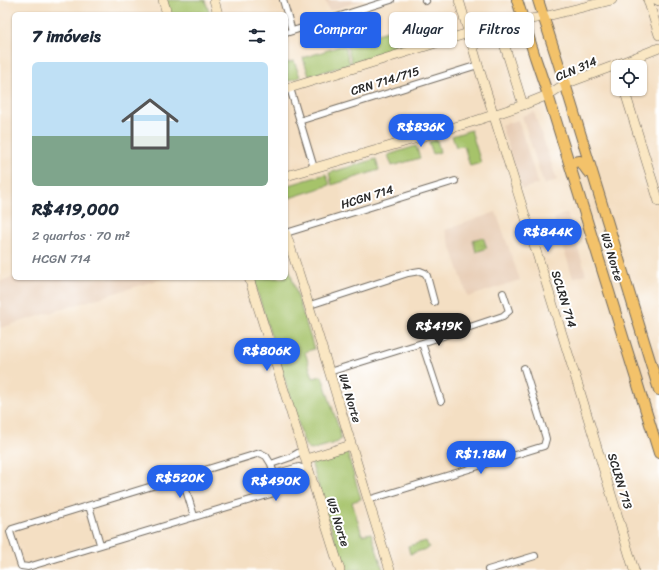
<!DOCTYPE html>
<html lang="pt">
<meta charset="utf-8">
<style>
:root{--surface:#fff;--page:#f2f2f3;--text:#1f2937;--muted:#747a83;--accent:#2563eb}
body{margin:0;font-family:Sriracha,sans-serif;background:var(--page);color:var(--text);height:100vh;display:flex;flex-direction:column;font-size:15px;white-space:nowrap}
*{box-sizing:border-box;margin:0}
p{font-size:13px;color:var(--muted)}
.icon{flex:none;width:22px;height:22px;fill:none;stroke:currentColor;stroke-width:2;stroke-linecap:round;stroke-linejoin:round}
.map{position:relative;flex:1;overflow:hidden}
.drawer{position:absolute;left:12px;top:12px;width:276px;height:268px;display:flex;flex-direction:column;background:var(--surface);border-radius:6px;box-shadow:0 1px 3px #0004}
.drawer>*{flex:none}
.hud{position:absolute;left:300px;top:12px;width:299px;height:36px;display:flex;gap:8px}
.controls{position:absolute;left:611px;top:60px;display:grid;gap:8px}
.controls a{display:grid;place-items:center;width:36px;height:36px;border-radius:6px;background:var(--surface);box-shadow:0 1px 3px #0004;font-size:20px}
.price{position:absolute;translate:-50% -34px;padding:0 9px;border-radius:14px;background:var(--accent);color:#fff;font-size:13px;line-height:26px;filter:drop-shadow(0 1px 2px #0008)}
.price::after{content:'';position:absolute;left:50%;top:24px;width:12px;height:9px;margin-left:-6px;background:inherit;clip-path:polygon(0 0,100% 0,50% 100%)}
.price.active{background:#222;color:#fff}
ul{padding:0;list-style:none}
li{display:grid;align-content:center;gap:8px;height:212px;padding:0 20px}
li span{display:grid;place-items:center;height:124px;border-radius:6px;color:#555}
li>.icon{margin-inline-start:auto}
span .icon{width:72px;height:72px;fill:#fffc;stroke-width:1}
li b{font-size:17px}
h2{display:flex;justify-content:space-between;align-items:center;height:48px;padding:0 20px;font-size:17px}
.tag{padding:0 14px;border-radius:6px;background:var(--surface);box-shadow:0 1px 3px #0004;font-size:14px;line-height:36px}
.tag.active{background:var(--accent);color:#fff}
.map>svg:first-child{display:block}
.built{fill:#e8ceb6}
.green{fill:#a6c36a;stroke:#68774a}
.park{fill:url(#park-tufts);stroke:#68774a}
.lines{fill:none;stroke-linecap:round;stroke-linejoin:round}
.street-casing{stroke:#716a60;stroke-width:8}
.secondary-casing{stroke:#716a60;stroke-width:10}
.primary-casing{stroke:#716a60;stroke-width:12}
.street{stroke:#fff;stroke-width:6}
.secondary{stroke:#fae7c3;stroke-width:9}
.primary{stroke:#f3c26a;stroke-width:10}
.labels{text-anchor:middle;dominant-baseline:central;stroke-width:4;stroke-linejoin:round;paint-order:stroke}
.street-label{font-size:12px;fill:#2b2b2b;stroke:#fff}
</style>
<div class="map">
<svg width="659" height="570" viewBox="0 0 659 570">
<defs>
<pattern id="park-tufts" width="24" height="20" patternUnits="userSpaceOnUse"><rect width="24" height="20" fill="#a6c36a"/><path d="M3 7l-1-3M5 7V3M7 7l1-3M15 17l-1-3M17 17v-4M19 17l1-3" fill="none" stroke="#879f57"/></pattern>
</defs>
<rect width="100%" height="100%" fill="#fff"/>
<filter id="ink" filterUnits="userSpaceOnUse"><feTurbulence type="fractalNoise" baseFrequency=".025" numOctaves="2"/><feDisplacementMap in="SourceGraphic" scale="8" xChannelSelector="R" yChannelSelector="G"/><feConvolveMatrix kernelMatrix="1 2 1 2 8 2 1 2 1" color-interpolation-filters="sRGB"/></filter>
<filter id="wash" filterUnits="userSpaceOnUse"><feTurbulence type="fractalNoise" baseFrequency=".012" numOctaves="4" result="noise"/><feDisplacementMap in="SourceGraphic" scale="16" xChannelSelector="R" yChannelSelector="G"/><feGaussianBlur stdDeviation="0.9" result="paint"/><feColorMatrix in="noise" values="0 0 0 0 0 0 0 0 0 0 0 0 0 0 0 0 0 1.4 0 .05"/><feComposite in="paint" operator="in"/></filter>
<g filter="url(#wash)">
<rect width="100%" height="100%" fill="#f4dfc3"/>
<!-- built -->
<path class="built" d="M325,0h39l-35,11z
M534,112l23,68 -13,5 -22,-69z
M518,120l20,64 -16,5 -21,-64z
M496,212l24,68 -52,17 -23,-67z
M567,213l19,61 -13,4 -19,-60z
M14,277v1h150l-164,50v-47z"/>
<!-- green -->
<path class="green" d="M166,0h39l5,14h-40z
M434,16l6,18 -40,14 -7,-19z
M390,30l6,19 -44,14 -6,-19z
M344,45l6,19 -41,12 -6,-18z
M294,61l6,16 -14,5v-19z
M471,130l10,33 -11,3 -6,-20 -8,1 -4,-11z
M437,140l3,12 -7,2 -4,-12z
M416,146l4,12 -28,8 -4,-11z
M376,159l3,11 -47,15 -3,-12z
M326,174l4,11 -44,14v-13z
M286,259l28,90 -9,3 8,26 9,-2 18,56 1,7 -3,3 -27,8 -6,-5 -52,-167h33z
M344,450l3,2 14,47 -9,3 10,33 9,-2 12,37h-39l-32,-105v-4z
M426,541l3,7 -19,6 -2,-8z"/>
<!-- park -->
<path class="park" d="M483,237l4,11 -11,4 -3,-12z"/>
</g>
<g filter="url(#ink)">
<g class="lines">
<!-- street casing -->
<g class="street-casing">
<path id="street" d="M283,0l9,31
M425,0l1,1
M286,33l105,-33
M290,88l24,80
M299,121l179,-56
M286,233l169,-52
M310,305l98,-32 12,-2 5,2 2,3 7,26
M422,343l19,58
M329,372l93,-29 81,-27 6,-5 -6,-18
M260,453l6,3 5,8 7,23 -1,2 -3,4 -246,74 -7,-1 -11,-34 2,-3z
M271,464l20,-7 12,-7
M274,474l25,-7 10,3
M182,477l12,39
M368,500l176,-54 2,-7 -1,-4 -21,-67
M89,506l11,38
M488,570l47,-14"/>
</g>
<!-- secondary casing -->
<g class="secondary-casing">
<path id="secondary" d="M163,0l4,14
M214,0l4,14
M459,0l19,65 104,333 52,172
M648,0l11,35
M657,0l2,1
M498,24l25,81
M286,89l212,-65 45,-7 69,-17
M624,89l35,113
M286,176l91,-26 98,-29 48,-16 25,-10 17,-11 51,-19 43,-17
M286,234c37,111 68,224 104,336
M249,278l91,292
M306,459l45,-14"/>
</g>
<!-- primary casing -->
<g class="primary-casing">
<path id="primary" d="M517,0l18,57 13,38 111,358
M538,0l29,90 92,300
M569,163l11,-2 8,11"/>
</g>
<!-- street -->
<use href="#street" class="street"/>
<!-- secondary -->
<use href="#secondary" class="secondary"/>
<!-- primary -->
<use href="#primary" class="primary"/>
</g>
</g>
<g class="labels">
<!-- street labels -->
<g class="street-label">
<text transform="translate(576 69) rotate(-23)">CLN 314</text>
<text transform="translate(385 81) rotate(-17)">CRN 714/715</text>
<text transform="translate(367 197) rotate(-17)">HCGN 714</text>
<text transform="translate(612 257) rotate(73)">W3 Norte</text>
<text transform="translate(564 299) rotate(73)">SCLRN 714</text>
<text transform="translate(350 398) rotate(73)">W4 Norte</text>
<text transform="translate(620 481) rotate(73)">SCLRN 713</text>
<text transform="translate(338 522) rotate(72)">W5 Norte</text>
</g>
</g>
</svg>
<div class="controls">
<a><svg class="icon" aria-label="locate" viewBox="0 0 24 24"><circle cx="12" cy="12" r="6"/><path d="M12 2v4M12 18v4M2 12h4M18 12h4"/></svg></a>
</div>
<b class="price" style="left:421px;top:148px">R$836K</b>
<b class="price" style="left:548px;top:253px">R$844K</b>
<b class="price active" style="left:439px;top:347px">R$419K</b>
<b class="price" style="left:267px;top:372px">R$806K</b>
<b class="price" style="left:481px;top:475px">R$1.18M</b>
<b class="price" style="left:180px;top:499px">R$520K</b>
<b class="price" style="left:276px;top:502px">R$490K</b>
<div class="hud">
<a class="tag active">Comprar</a>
<a class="tag">Alugar</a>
<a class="tag">Filtros</a>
</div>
<section class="drawer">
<h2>7 imóveis<svg class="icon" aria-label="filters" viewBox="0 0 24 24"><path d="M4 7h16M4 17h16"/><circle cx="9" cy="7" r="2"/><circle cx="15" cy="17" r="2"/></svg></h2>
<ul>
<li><span style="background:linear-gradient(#bfe0f5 60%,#7fa58c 0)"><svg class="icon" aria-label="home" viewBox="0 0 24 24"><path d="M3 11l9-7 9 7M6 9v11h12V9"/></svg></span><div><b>R$419,000</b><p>2 quartos · 70 m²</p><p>HCGN 714</p></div></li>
</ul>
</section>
</div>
